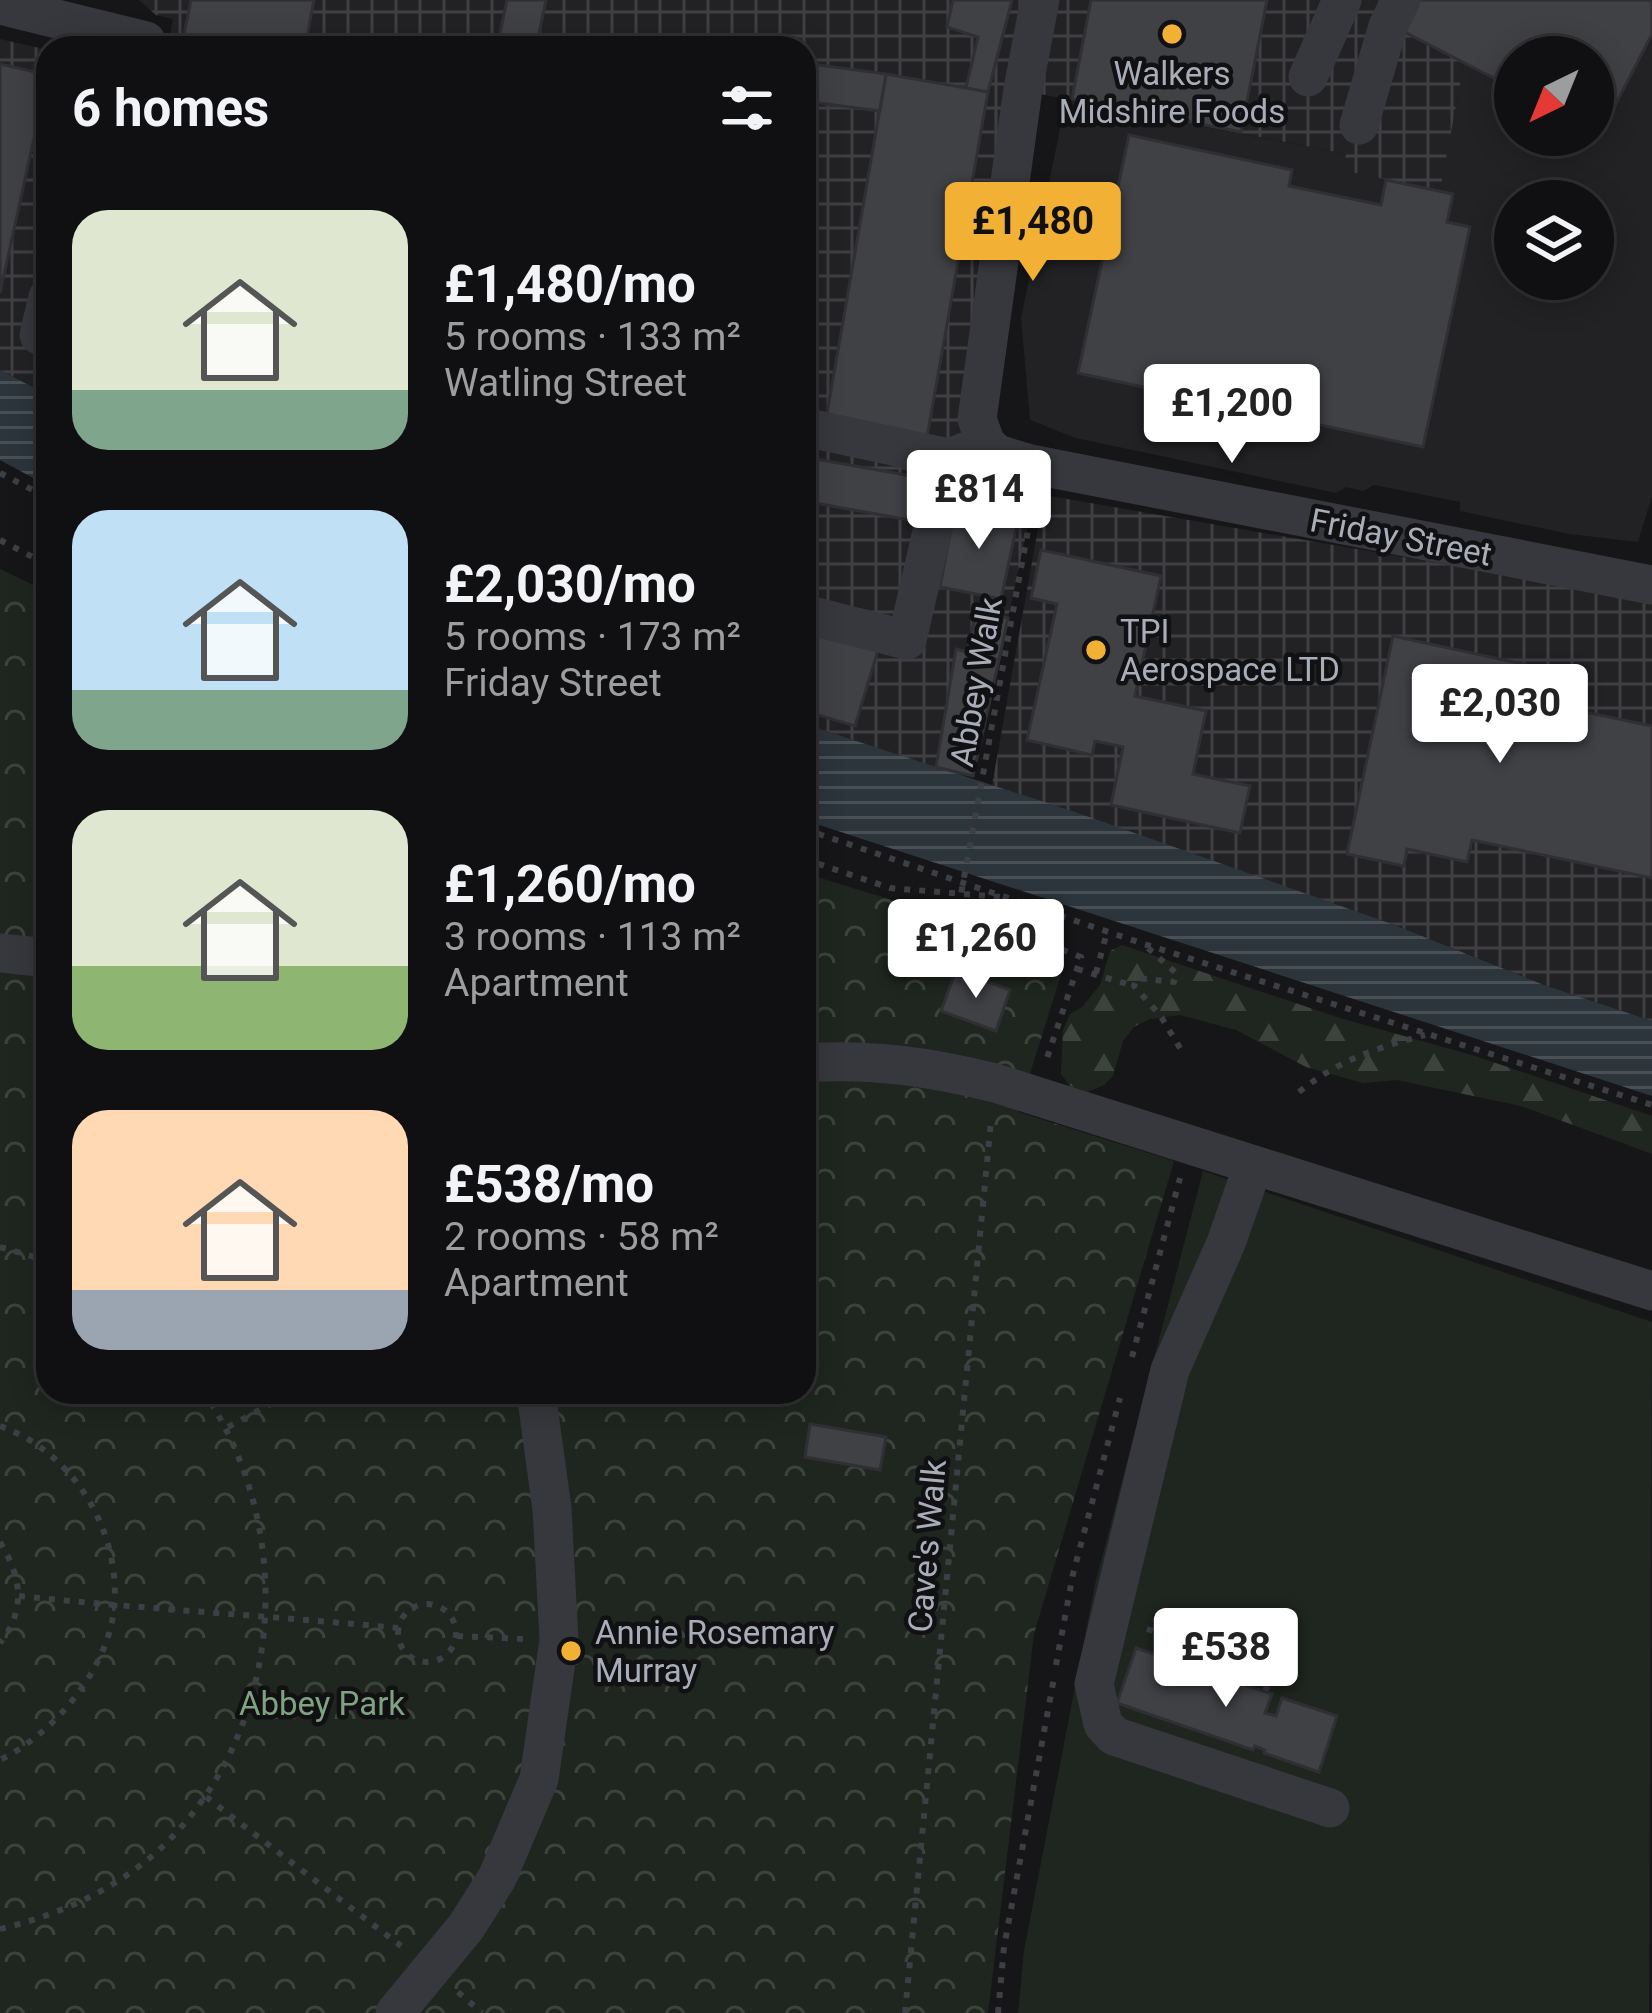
<!DOCTYPE html>
<meta charset="utf-8">
<style>
:root{--surface:#101012;--page:#19191b;--text:#f1f3f6;--muted:#9c9d9f;--line:#303032;--accent:#f2b134}
body{margin:0;font-family:Roboto,sans-serif;background:var(--page);color:var(--text);height:100vh;display:flex;flex-direction:column;font-size:45px;white-space:nowrap}
*{box-sizing:border-box;margin:0}
p{font-size:39px;color:var(--muted)}
.icon{flex:none;width:66px;height:66px;fill:none;stroke:currentColor;stroke-width:2;stroke-linecap:round;stroke-linejoin:round}
.map{position:relative;flex:1;overflow:hidden}
.sheet{position:absolute;left:36px;top:36px;width:780px;height:1368px;display:flex;flex-direction:column;background:var(--surface);border-radius:36px;box-shadow:0 6px 30px #0003,0 0 0 3px var(--line)}
.sheet>*{flex:none}
.needle{width:78px;rotate:223deg}
.fabs{position:absolute;left:1494px;top:36px;display:grid;gap:24px}
.fabs a{display:grid;place-items:center;width:120px;height:120px;border-radius:50%;background:var(--surface);box-shadow:0 6px 30px #0003,0 0 0 3px var(--line);font-size:60px}
.price{position:absolute;translate:-50% -102px;padding:0 27px;border-radius:12px;background:#fff;color:#222;font-size:39px;line-height:78px;filter:drop-shadow(0 3px 6px #0008)}
.price::after{content:'';position:absolute;left:50%;top:72px;width:36px;height:27px;margin-left:-18px;background:inherit;clip-path:polygon(0 0,100% 0,50% 100%)}
.price.selected{background:var(--accent);color:#111}
ul{padding:0;list-style:none}
li{display:flex;align-items:center;gap:36px;height:300px;padding:0 36px}
li span{display:grid;place-items:center;flex:none;width:336px;height:240px;border-radius:36px;color:#555}
li>.icon{margin-inline-start:auto}
span .icon{width:144px;height:144px;fill:#fffc;stroke-width:1}
li b{font-size:51px}
h2{display:flex;justify-content:space-between;align-items:center;height:144px;padding:0 36px;font-size:51px}
.map>svg:first-child{display:block}
.built{fill:#222225;fill-rule:evenodd}
.industrial{fill:url(#industrial-grid)}
.forest{fill:url(#forest-firs)}
.park{fill:url(#park-crowns)}
.garden{fill:#1e261f}
.water{fill:url(#water-rules)}
.building{fill:#404145;stroke:#303034;stroke-width:3}
.lines{fill:none;stroke-linecap:round;stroke-linejoin:round}
.path{stroke:#3d3f44;stroke-width:6;stroke-dasharray:6 9;stroke-linecap:butt}
.minor{stroke:#37383d;stroke-width:39}
.poi-dot{fill:#f2b134;stroke:#111113;stroke-width:4.5}
.labels{text-anchor:middle;dominant-baseline:central;stroke-width:9;stroke-linejoin:round;paint-order:stroke}
.poi-label{font-size:33px;fill:#a8adb8;stroke:#111113;text-anchor:start}
.street-label{font-size:33px;fill:#a8adb8;stroke:#111113}
.park-label{font-size:33px;fill:#7fa381;stroke:#111113}
</style>
<div class="map">
<svg width="1652" height="2013" viewBox="0 0 1652 2013">
<defs>
<pattern id="industrial-grid" width="8" height="8" patternUnits="userSpaceOnUse" patternTransform="scale(3)"><rect width="8" height="8" fill="#222225"/><path d="M0 4h8M4 0v8" fill="none" stroke="#3f3f43"/></pattern>
<pattern id="forest-firs" width="22" height="20" patternUnits="userSpaceOnUse" patternTransform="scale(3)"><rect width="22" height="20" fill="#1e261f"/><path d="M5 1l3.5 6h-7zM16 11l3.5 6h-7z" fill="#3c433d"/></pattern>
<pattern id="park-crowns" width="20" height="18" patternUnits="userSpaceOnUse" patternTransform="scale(3)"><rect width="20" height="18" fill="#1e261f"/><path d="M2 6a3 3 0 1 1 6 0M12 15a3 3 0 1 1 6 0" fill="none" stroke="#3c433d"/></pattern>
<pattern id="water-rules" width="6" height="5" patternUnits="userSpaceOnUse" patternTransform="scale(3)"><rect width="6" height="5" fill="#2c353c"/><path d="M0 2.5h6" fill="none" stroke="#485056"/></pattern>
</defs>
<rect width="100%" height="100%" fill="#161618"/>
<!-- built -->
<path class="built" d="M1652,34v462l-14,46 -69,-8 -109,-23v-9l-86,-17 -11,6 -17,-4 -10,6 -260,-55 -46,-18 -9,-102 45,-218 280,54 -3,16 97,20 24,-127 51,26v46h78v-6zM1515,201h78v78h-78z"/>
<!-- industrial -->
<path class="industrial" d="M139,0h891l-70,450 75,42 -60,281 -12,3 -159,-52v-676h-636l5,-29 -17,-4z
M1056,0h596l-59,57h-78v32l-51,-26 -24,128 -98,-21 4,-16 -311,-61z
M0,39l48,11v345l-48,-25z
M1044,495l608,105v421l-108,-36 -152,-61 -400,-139z"/>
<!-- forest -->
<path class="forest" d="M1122,945l218,73 135,38 177,60v38l-131,-48 -124,-26 -34,3 -57,-16 -70,-37 -56,-15 -30,4 -16,8 -11,14 -10,35 -9,9 -17,7 -17,-6 -9,-12 2,-44 7,-16 12,-7 18,-22 10,-34z"/>
<!-- park -->
<path class="park" d="M0,569l48,23v800h756v-519l140,43 121,46 -47,150 156,49 -140,473 -46,379h-988z"/>
<!-- garden -->
<path class="garden" d="M1203,1171l449,151 -3,691h-631l6,-63 71,-366z"/>
<!-- water -->
<path class="water" d="M0,370l48,25v91l-48,-26z
M804,724l271,88 317,112 152,61 108,36v75l-848,-276z"/>
<!-- building -->
<path class="building" d="M191,0h123l-9,48 -123,-3z
M507,0h39l-10,48h-39z
M953,0h59l-24,92 -22,-4 12,-51 -31,-10z
M1091,0h176l-26,132 -169,-33z
M1409,0h243v34l-51,99 -8,-4v-72h-78v32l-120,-62z
M804,63l82,11 -6,37 -76,-10z
M0,64l48,11 -48,218z
M886,74l102,18 -62,351 -101,-18z
M1129,135l163,35 -3,16 92,19 5,-25 67,14 -6,28 23,5 -47,220 -345,-74z
M804,457l124,22 -7,43 -117,-21z
M955,507l64,8 -18,84 -61,-12z
M1041,550l120,26 -26,120 71,15 -13,63 57,12 -10,47 -129,-28 12,-58 -28,-6 -3,14 -65,-15 30,-136 -26,-6z
M977,609l31,9 -9,42 -32,-8z
M804,625l75,22 -24,79 -51,-15z
M1393,636l194,42 -7,33 72,15v152l-180,-38 -5,22 -60,-13 -3,17 -57,-12z
M956,649l43,11 -26,116 -37,-9z
M956,970l54,20 -14,41 -55,-20z
M810,1424l76,13 -6,33 -75,-13z
M1136,1648l136,46 -7,19 11,3 6,-18 55,18 -18,56 -55,-19 1,-3 -10,-4 -2,4 -136,-47z"/>
<g class="lines">
<!-- path -->
<path class="path" d="M0,473l48,25
M1033,503l-75,407 123,47 -36,107
M0,540l48,25
M804,829l340,115 508,161
M804,859l86,29 110,9
M1148,948l29,26 -3,8 -37,-4 -3,8 26,29 23,38
M1077,969l57,17
M1096,973l11,-41
M1299,1092c40,-32 77,-44 126,-57
M0,1247l48,14
M1132,1357l48,-179
M0,1426c73,26 122,105 114,183 -7,62 -60,124 -114,151
M228,1427l65,-35
M0,1542c21,34 27,67 0,101
M19,1596c126,13 253,20 379,32
M398 1633a29 29 0 1 1 58 0a29 29 0 1 1-58 0Z
M1147,1629l126,40 -6,19 -71,-25v6
M457,1636l68,3
M1056,1665l17,-91 47,-176
M206,1797l195,149
M0,1929c64,-15 129,-45 175,-95 111,-120 119,-308 29,-442
M458,1992l24,21
M905,2013l86,-892
M998,2013l6,-66 50,-269"/>
<!-- minor -->
<path class="minor" d="M0,5l146,36
M1308,77l34,-77
M1359,125l29,-99 13,-26
M39,335l9,-38
M804,427l145,31 37,-14 11,10 33,10 622,121
M986,444l-9,-25 46,-330 17,-89
M804,614l103,26 42,-182
M0,953l48,5
M804,1063c66,-5 127,4 191,20l657,208
M1253,1166l-27,77 -56,127 -76,314 9,40 11,12 216,72
M395,2013l71,-86 31,-49 42,-99 20,-139 -7,-131 -16,-117"/>
</g>
<!-- markers -->
<g class="poi-dot">
<circle cx="1172" cy="34" r="12"/>
<circle cx="1096" cy="650" r="12"/>
<circle cx="571" cy="1651" r="12"/>
</g>
<g class="labels">
<!-- poi labels -->
<g class="poi-label">
<text x="1172" y="73" text-anchor="middle">Walkers<tspan x="1172" dy="38">Midshire Foods</tspan></text>
<text x="1120" y="631">TPI<tspan x="1120" dy="38">Aerospace LTD</tspan></text>
<text x="595" y="1632">Annie Rosemary<tspan x="595" dy="38">Murray</tspan></text>
</g>
<!-- street labels -->
<g class="street-label">
<text transform="translate(1401 537) rotate(11)">Friday Street</text>
<text transform="translate(976 682) rotate(-80)">Abbey Walk</text>
<text transform="translate(927 1546) rotate(-85)">Cave's Walk</text>
</g>
<!-- park labels -->
<g class="park-label">
<text x="322" y="1703">Abbey Park</text>
</g>
</g>
</svg>
<div class="fabs">
<a><svg class="needle" viewBox="-14 -14 28 28"><path d="M0-13l5 13h-10z" fill="#e53935"/><path d="M0 13l5-13h-10z" fill="#9c9d9f"/></svg></a>
<a><svg class="icon" aria-label="layers" viewBox="0 0 24 24"><path d="M12 4l9 5-9 5-9-5zM3 14l9 5 9-5"/></svg></a>
</div>
<b class="price selected" style="left:1033px;top:284px">£1,480</b>
<b class="price" style="left:1232px;top:466px">£1,200</b>
<b class="price" style="left:979px;top:552px">£814</b>
<b class="price" style="left:1500px;top:766px">£2,030</b>
<b class="price" style="left:976px;top:1001px">£1,260</b>
<b class="price" style="left:1226px;top:1710px">£538</b>
<section class="sheet">
<h2>6 homes<svg class="icon" aria-label="filters" viewBox="0 0 24 24"><path d="M4 7h16M4 17h16"/><circle cx="9" cy="7" r="2"/><circle cx="15" cy="17" r="2"/></svg></h2>
<ul>
<li><span style="background:linear-gradient(#dfe7d0 75%,#7fa58c 0)"><svg class="icon" aria-label="home" viewBox="0 0 24 24"><path d="M3 11l9-7 9 7M6 9v11h12V9"/></svg></span><div><b>£1,480/mo</b><p>5 rooms · 133 m²</p><p>Watling Street</p></div></li>
<li><span style="background:linear-gradient(#bfe0f5 75%,#7fa58c 0)"><svg class="icon" aria-label="home" viewBox="0 0 24 24"><path d="M3 11l9-7 9 7M6 9v11h12V9"/></svg></span><div><b>£2,030/mo</b><p>5 rooms · 173 m²</p><p>Friday Street</p></div></li>
<li><span style="background:linear-gradient(#dfe7d0 65%,#8fb573 0)"><svg class="icon" aria-label="home" viewBox="0 0 24 24"><path d="M3 11l9-7 9 7M6 9v11h12V9"/></svg></span><div><b>£1,260/mo</b><p>3 rooms · 113 m²</p><p>Apartment</p></div></li>
<li><span style="background:linear-gradient(#ffd9b3 75%,#9aa5b1 0)"><svg class="icon" aria-label="home" viewBox="0 0 24 24"><path d="M3 11l9-7 9 7M6 9v11h12V9"/></svg></span><div><b>£538/mo</b><p>2 rooms · 58 m²</p><p>Apartment</p></div></li>
</ul>
</section>
</div>
